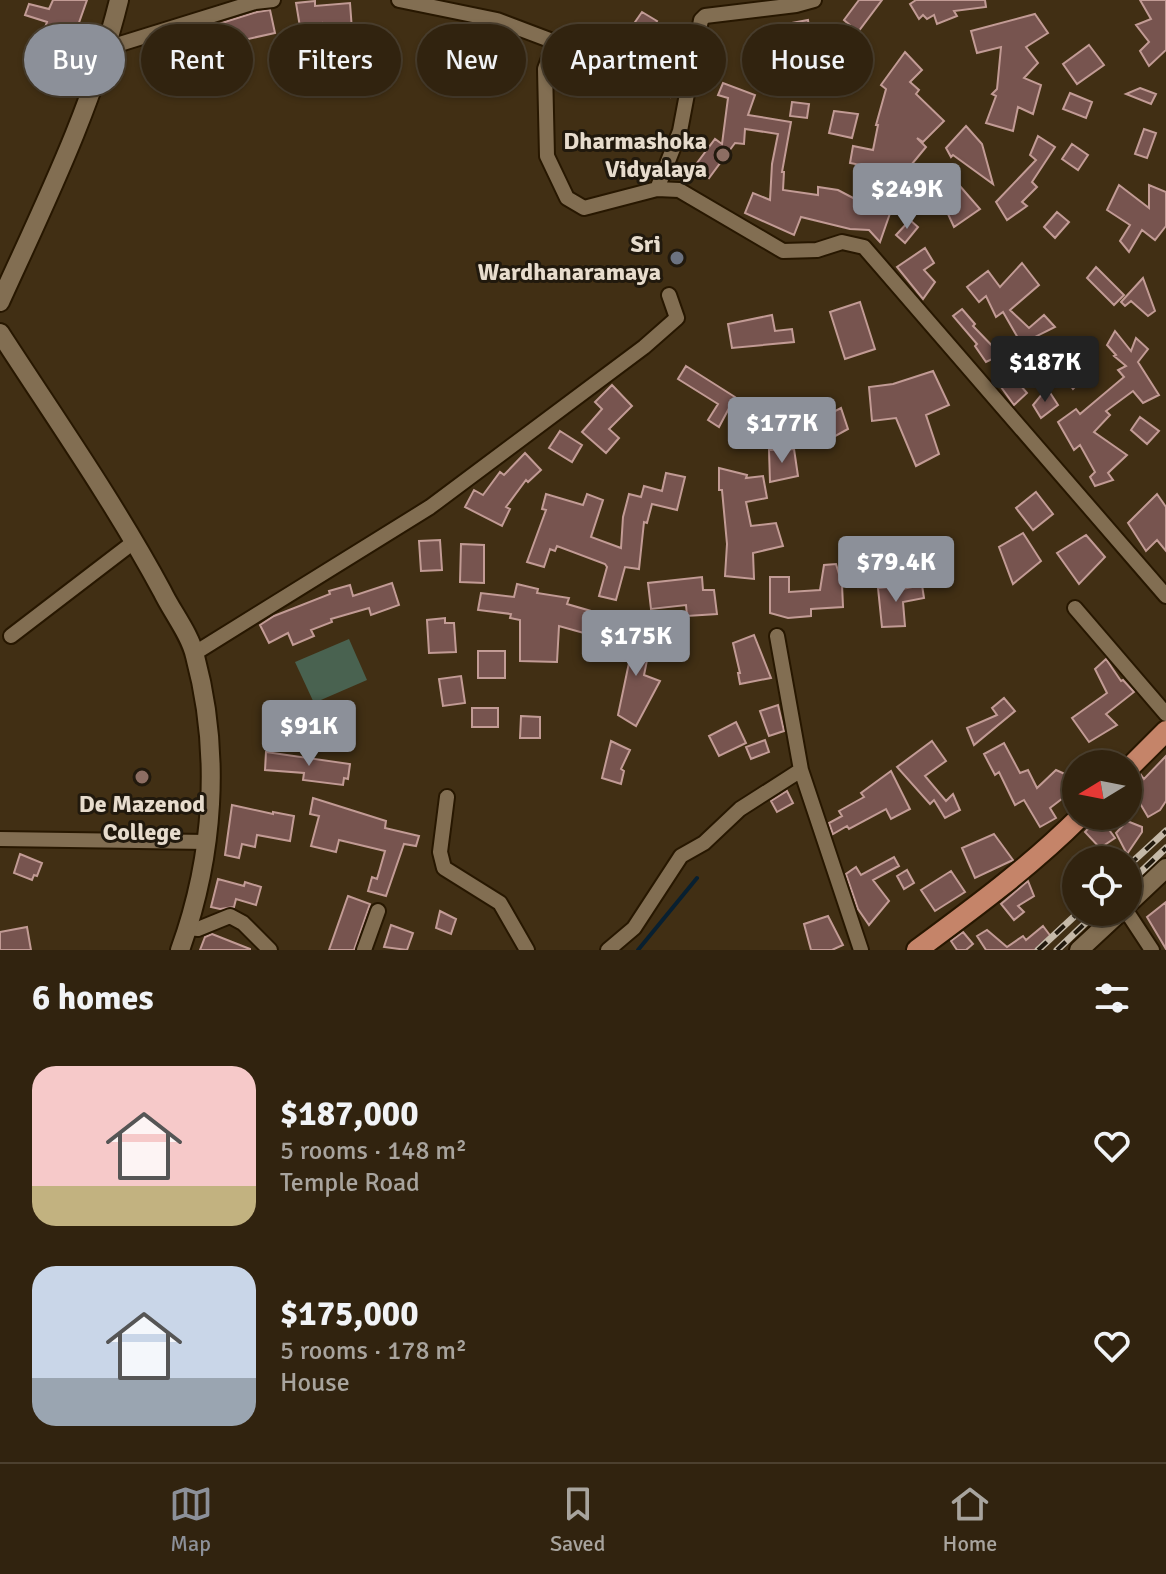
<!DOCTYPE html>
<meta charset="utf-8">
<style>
:root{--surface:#31230f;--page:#392b18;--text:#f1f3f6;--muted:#a8a49e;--line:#4c402f;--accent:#8c9099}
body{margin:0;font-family:Signika,sans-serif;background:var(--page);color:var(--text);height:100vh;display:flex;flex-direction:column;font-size:30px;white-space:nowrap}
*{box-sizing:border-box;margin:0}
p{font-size:26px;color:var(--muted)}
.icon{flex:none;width:44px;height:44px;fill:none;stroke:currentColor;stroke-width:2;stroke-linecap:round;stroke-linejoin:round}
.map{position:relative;height:950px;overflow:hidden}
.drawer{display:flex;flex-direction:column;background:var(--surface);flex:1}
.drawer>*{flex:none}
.top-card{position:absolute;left:24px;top:24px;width:1118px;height:72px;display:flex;gap:16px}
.needle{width:52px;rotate:260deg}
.tools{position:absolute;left:1062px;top:750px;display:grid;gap:16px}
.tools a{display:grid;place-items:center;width:80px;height:80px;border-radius:50%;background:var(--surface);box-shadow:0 2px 6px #0004,0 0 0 2px var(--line);font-size:40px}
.price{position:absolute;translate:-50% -68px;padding:0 18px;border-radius:8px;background:var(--accent);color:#fff;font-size:26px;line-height:52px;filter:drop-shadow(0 2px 4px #0008)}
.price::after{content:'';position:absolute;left:50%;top:48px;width:24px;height:18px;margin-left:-12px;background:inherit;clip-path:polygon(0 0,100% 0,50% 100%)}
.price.on{background:#222;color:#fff}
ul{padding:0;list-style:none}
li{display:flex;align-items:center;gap:24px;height:200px;padding:0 32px}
li span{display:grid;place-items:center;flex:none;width:224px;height:160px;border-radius:24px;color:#555}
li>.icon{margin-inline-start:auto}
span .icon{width:96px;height:96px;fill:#fffc;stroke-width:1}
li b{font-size:34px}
h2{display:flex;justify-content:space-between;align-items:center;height:96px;padding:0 32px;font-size:34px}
.chip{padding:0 28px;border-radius:36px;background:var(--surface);box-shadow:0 2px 6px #0004,0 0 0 2px var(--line);font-size:28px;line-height:72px}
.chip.on{background:var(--accent);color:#fff}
.tab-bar{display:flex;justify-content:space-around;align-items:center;height:112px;border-top:2px solid var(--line);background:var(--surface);font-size:22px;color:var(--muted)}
.tab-bar a{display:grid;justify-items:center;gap:4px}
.tab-bar .on{color:var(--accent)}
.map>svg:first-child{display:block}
.green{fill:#496250}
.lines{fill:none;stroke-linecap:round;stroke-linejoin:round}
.stream{stroke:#082031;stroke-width:4}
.building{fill:#77544f;stroke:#c29b95;stroke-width:2}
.minor-casing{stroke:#271700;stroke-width:18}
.tertiary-casing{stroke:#271700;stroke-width:22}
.primary-casing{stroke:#271700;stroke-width:24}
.minor{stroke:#826e52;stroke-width:14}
.tertiary{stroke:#826e52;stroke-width:18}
.primary{stroke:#c58469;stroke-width:20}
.rail-casing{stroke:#c5b9a8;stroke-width:7}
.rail{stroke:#21190d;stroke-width:4;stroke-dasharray:12;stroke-linecap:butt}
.education-dot{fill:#8d6e63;stroke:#21190d;stroke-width:3}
.worship-dot{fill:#6b7280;stroke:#21190d;stroke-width:3}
.labels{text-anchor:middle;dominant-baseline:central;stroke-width:6;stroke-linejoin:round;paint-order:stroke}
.poi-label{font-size:24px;font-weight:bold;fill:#e7dccd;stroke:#21190d;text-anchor:end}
</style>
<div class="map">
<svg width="1166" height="950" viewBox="0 0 1166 950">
<rect width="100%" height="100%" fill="#412f14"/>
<!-- green -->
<path class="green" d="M349,639l18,41 -53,23 -19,-41z"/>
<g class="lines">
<!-- stream -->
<path class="stream" d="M638,950l59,-72"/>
</g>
<!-- building -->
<path class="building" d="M53,0h34l-23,65 -29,-10 12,-33 -22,-7 4,-11 20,5z
M859,0h23l-24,32 -14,-12z
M916,0h69l1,7 -32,4 3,5 -20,8 -3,-9 -7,4 -4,-4 -4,4 -9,-15z
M1140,0h26v50l-17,16 -9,-15 9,-9 -13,-17 15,-6z
M315,1v5l35,-3 2,27 -29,3 -1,-10 -22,4 -4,-24z
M270,10l5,23 -95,21 -3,-17 80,-25z
M642,12l15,9 -9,14 -15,-10z
M1035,14l13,19 -22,14 12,16 -14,15 17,7 -8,29 -15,-7 -5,24 -27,-8 10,-27 -4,-2 5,-5 4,-42 -24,6 -6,-22z
M808,20l5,35 -23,6 -4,-37z
M681,25l8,3 -19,69 -33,-9 9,-23 20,8z
M708,38l12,2 -2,12 -12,-2z
M838,43l31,23 -17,16 -22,-26z
M1089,45l15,20 -27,19 -14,-20z
M905,52l17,18 -12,12 9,8 -3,4 28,27 -21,21 -6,-4 9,9 -19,23 7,6 -9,29 -10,-6 -15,43 -11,-12 -19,-1 -49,-12 -7,18 -49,-22 8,-20 17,7 2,-36 6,-30 -33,-5 -1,15 -9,-1 -26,35 -15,-11 21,-28 7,5 6,-46 -10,-3 5,-12 32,12 -7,20 43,7 -9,50h2l-1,18 35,5v-8l20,3 19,10 14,-33 -21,-4 3,-17 20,4 5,-25h-2l10,-36 -5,-4z
M1140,88l16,6 -5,10 -25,-10z
M1070,93l22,9 -6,16 -23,-9z
M792,102l17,2 -2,14 -17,-2z
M834,111l24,3 -6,24 -23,-5z
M966,126l16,18 11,40 -40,-29 -2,2 -5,-9z
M1144,129l12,4 -9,25 -12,-4z
M1038,136l17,11 -23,35 5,5 -15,15 5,4 -20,14 -11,-18 40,-42 -6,-5z
M1072,144l16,11 -10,15 -16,-11z
M959,185l21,24 -26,18 -13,-28z
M1119,185l30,23v-23l17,7v34l-11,14 -13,-10 -13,22 -9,-11 10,-16 -23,-15z
M1057,212l12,10 -14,16 -11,-11z
M910,220l8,7 -13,16 -9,-8z
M925,248l9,15 -10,7 11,12 -12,17 -26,-32z
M1022,263l17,22 -29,25 19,18 15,-13 11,12 -44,22 -2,-3 9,-8 -15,-26 -7,5 -10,-21 -7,6 -12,-15 21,-16 12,16z
M1096,267l28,28 -10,10 -27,-27z
M1143,278l12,33 -7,5 -17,-15 -6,5 -4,-4z
M860,302l15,47 -30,10 -15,-47z
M962,309l13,15 -2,2 28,29 -15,7 -11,-16 2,-2 -24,-28z
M772,315l3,16 17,-2 2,13 -62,6 -4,-24z
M1115,331l16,20 5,-13 12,11 -10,13 21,33 -16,8 -10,-12 -27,20 4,4 -16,17 33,23 -19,18 5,7 -18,6 -5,-9 5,-5 -15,-27 -6,5 -16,-28 18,-13 4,5 44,-37 -6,-7 8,-4 -12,-10 2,-1 -9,-10z
M1058,343l14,23 8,-6 8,13 -15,16 -14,-19 -4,3 -13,-20z
M686,366l49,31 -16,30 -11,-7 10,-16 -40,-25z
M933,371l16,34 -23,10 13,39 -23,12 -20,-48 -24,3 -3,-34 24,-3z
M1009,372l18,21 -13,12 -18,-25z
M612,385l20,21 -23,23 10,9 -13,15 -24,-21 20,-23 -7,-7z
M1047,388l11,17 -17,13 -8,-13z
M794,402l2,12 -21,4 -3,-12z
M841,408l7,21 -29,16 -7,-22z
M1140,417l19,14 -12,13 -16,-14z
M560,431l22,14 -10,17 -23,-14z
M794,449l4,27 -28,6 -1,-32z
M525,453l16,17 -13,12 -2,-2 -20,27 4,2 -8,17 -37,-19 9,-17 9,5 17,-23 4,3z
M719,468l28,7 -1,3 17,-2 4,22 -21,4 5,24 25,-3 7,23 -30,7 1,26 -29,-3 2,-32 -5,-54h-3z
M666,473l19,4 -8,33 -25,-6 -5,19 -3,-1 -5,47 -14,-2 -9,33 -17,-4 8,-29 -2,-3 -48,-18 -2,5 -5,-2 -6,18 -17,-5 19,-52 -4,-1 4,-15 37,11 4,-11 16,6 -12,37 30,11 2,-31 6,-23 12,3 3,-11 18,5z
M1036,492l17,22 -20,16 -17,-22z
M1157,494l9,13v44l-9,-11 -11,11 -18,-28z
M1023,533l18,28 -28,23 -14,-37z
M1086,535l19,22 -26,27 -22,-31z
M440,540l2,30 -21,1 -2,-30z
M869,540l4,30 -29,3 -4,-31z
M461,544l23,1v38l-24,-1z
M836,564l6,20 1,23 -32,2v7l-23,2 -18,-5v-36h19v15l31,-2 4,-25z
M702,577l1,13h11l3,24 -30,2 -1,-11 -35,4 -3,-26z
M392,583l7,22 -28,10 -2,-7 -38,11 1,3 -21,8 3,6 -21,9 -5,-12 -19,10 -9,-18 14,-9 56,-22 -1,-3 21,-6 3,11z
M517,584l21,5 -1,4 32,5 -2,6 31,9 -7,22 -32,-9 -2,36 -37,-1v-41l-10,-2 1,-4 -33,-4 3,-17 33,4z
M922,585l2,13 -21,4 2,24 -23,1 -4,-39 23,-2 1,3z
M445,618v5h9l2,29 -27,1 -2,-33z
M626,630l26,6 -8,39 16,6 -24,45 -18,-11 12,-57 -9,-2z
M754,635l17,43 -31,6 -2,-11h2l-7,-30z
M478,651h27v27h-27z
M1106,659l15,22 2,-1 11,12 -28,22 11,11 -28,17 -17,-24 35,-25 -12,-24z
M461,676l4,27 -22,3 -4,-27z
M1004,698l11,13 -41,34 -7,-17 30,-13 -5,-7z
M778,705l6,26 -15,5 -9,-25z
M472,708h26v19h-26z
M521,716l19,1v21h-20z
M736,722l10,21 -27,13 -10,-20z
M765,740l4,12 -18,7 -5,-12z
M611,741l19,9 -9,19 3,2 -3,13 -19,-6z
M932,741l14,20 -21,15 21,25 7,-7 7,16 -15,8 -11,-18 -4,4 -33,-37z
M1004,743l16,30 8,-3 9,18 19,-18 20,9v9l-26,20 6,10 -16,9 -16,-27 -9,5 -16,-33 -4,3 -11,-21z
M266,752l84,12 -2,15 -4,-1 -1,7 -40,-5 1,-7 -39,-3z
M1166,756v45l-6,9 -12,7 -17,-29 10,-13 3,4z
M891,771l19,38 -19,10 -5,-10 -37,20 -2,-3 -14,8 -4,-11 13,-7 -3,-5 25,-14 -3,-4z
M787,791l6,12 -16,9 -6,-11z
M313,798l73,23 -1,7 34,8 -3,10 -12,-2 -18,52 -18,-5 4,-14 5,2 8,-28 -46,-11 -3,12 -25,-6 8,-30 -9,-2z
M232,805l41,9v-2l21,4 -4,25 -33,-6 -2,12 -13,-3 -3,14 -14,-3z
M1099,816l16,22 -15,10 -15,-16z
M1127,821l15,6v5l-15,22 -11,-21z
M994,834l19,26 -38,18 -13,-30z
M20,854l22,9 -5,13 -3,-1 -2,5 -18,-7z
M894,857l5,9 -26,14 16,21 -20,24 -11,-16 -12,-35 10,-7 5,8z
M907,870l7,13 -10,6 -7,-13z
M951,871l14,21 -30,19 -14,-21z
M218,879l26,7 1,-4 16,5 -5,18 -20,-6 -2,8 -14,2 -9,-2z
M1028,881l6,15 -16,10 6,6 -10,8 -13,-16z
M348,896l22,8 -16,46h-25z
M1166,902v47l-19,-32z
M440,911l16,8 -5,15 -15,-6z
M828,916l15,29 -11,5h-21l-7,-26z
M391,925l22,8 -6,17 -23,-3z
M1043,926l9,12 -15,12h-51l-9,-14 10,-6 20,17 16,-11 3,4z
M27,927l4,23h-31v-18z
M963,932l10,12 -7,6h-9l-6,-9z
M212,934l38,15v1h-50l5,-13z"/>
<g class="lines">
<!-- minor casing -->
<g class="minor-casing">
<path id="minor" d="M399,0l98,20 58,22 -10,27 2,87 20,42 17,10 73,-19 22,1 104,61 34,-1 25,-8 22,5 302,349
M107,48l148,-46 18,-2
M657,189l23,-58 21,-111 4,-4 91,-11 18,-5
M1075,608l91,106
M11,636l124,-95
M777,636l24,134 60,180
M195,653l235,-146 214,-160 33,-29 -8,-23
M447,797l-7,55 4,16 56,35 27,47
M0,839l207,3
M1127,912l25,38
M188,928l10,1 32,-13 13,7 27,27
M364,950l14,-39
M608,950l26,-22 47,-72 23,-13 36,-34 61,-39"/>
</g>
<!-- tertiary casing -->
<g class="tertiary-casing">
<path id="tertiary" d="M0,302c45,-99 93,-196 119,-302
M0,333c55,85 114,169 162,258 10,21 28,43 33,65 26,97 19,200 -15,294
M1128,904l38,-36
M1079,950l41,-38"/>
</g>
<!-- primary casing -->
<g class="primary-casing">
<path id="primary" d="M1128,769l38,-38
M917,950c57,-42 114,-84 164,-134"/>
</g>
<!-- minor -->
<use href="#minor" class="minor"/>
<!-- tertiary -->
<use href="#tertiary" class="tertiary"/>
<!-- primary -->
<use href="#primary" class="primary"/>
<!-- rail casing -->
<g class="rail-casing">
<path id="rail" d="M1128,866l38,-35
M1128,884l38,-36
M1038,950l41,-38
M1057,950l40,-38"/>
</g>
<!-- rail -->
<use href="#rail" class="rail"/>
</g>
<!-- markers -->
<g class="education-dot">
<circle cx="723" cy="155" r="8"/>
<circle cx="142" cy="777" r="8"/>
</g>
<circle class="worship-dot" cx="677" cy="258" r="8"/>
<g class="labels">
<!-- poi labels -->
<g class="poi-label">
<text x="707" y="141">Dharmashoka<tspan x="707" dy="28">Vidyalaya</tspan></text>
<text x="661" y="244">Sri<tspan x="661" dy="28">Wardhanaramaya</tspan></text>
<text x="142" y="804" text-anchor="middle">De Mazenod<tspan x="142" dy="28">College</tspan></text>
</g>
</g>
</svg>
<div class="tools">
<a><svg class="needle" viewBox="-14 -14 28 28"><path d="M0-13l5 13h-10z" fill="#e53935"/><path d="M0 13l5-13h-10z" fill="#a8a49e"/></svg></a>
<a><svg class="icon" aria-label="locate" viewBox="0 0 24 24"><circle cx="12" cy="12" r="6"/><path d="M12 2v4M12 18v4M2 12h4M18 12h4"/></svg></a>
</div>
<b class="price" style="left:907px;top:231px">$249K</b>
<b class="price on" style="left:1045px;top:404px">$187K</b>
<b class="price" style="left:782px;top:465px">$177K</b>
<b class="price" style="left:896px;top:604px">$79.4K</b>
<b class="price" style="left:636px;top:678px">$175K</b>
<b class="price" style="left:309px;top:768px">$91K</b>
<div class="top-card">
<a class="chip on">Buy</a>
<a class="chip">Rent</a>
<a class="chip">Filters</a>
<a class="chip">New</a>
<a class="chip">Apartment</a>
<a class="chip">House</a>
</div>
</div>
<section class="drawer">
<h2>6 homes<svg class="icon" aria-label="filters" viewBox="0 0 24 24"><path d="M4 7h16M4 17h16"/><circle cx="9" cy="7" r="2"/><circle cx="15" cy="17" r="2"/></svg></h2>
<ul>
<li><span style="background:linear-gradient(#f6c9c9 75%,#c2b280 0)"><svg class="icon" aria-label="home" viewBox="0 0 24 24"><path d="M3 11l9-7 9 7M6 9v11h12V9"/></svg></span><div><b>$187,000</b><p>5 rooms · 148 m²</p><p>Temple Road</p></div><svg class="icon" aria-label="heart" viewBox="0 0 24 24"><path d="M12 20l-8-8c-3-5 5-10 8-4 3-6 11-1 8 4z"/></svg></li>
<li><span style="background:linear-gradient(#c9d6e8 70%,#9aa5b1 0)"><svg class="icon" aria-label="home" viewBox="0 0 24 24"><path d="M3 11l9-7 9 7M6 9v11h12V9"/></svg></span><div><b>$175,000</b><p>5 rooms · 178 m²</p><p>House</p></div><svg class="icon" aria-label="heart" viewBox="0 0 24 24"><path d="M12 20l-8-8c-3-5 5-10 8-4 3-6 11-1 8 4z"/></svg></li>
</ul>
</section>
<nav class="tab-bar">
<a class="on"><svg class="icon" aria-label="map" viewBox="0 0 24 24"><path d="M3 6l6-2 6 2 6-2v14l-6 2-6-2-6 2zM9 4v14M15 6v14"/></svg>Map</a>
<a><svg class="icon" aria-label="saved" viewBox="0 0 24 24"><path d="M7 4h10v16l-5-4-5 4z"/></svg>Saved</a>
<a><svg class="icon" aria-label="home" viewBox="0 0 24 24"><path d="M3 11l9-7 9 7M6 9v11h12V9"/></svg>Home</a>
</nav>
